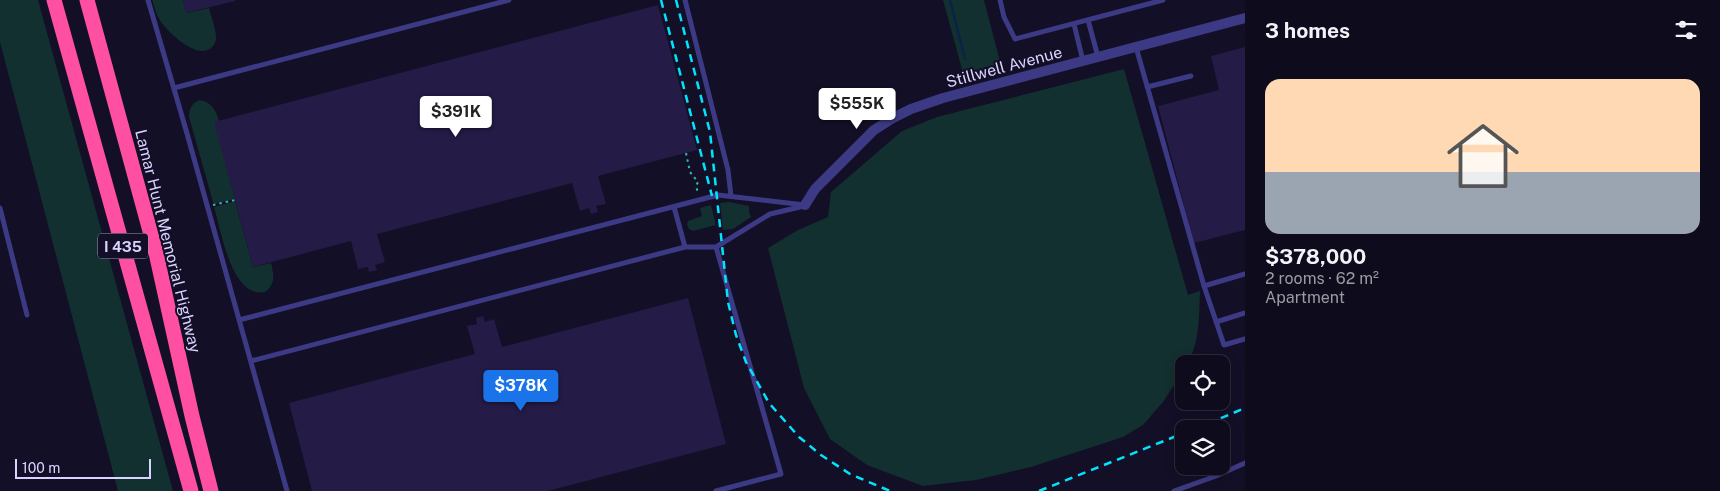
<!DOCTYPE html>
<meta charset="utf-8">
<style>
:root{--surface:#0e0b1c;--page:#1c1929;--text:#f1f3f6;--muted:#9b9ba3;--line:#2e2b3b;--accent:#1a73e8}
body{margin:0;font-family:"Public Sans",sans-serif;background:var(--page);color:var(--text);height:100vh;display:flex;flex-direction:column;font-size:19px;white-space:nowrap}
*{box-sizing:border-box;margin:0}
p{font-size:16px;color:var(--muted)}
.icon{flex:none;width:28px;height:28px;fill:none;stroke:currentColor;stroke-width:2;stroke-linecap:round;stroke-linejoin:round}
.map{position:relative;flex:1;overflow:hidden}
.panel{display:flex;flex-direction:column;background:var(--surface);width:475px}
.panel>*{flex:none}
.controls{position:absolute;left:1175px;top:355px;display:grid;gap:10px}
.controls a{display:grid;place-items:center;width:55px;height:55px;border-radius:10px;background:var(--surface);box-shadow:0 2px 12px #0003,0 0 0 1px var(--line);font-size:25px}
.scale{position:absolute;left:15px;bottom:12px;width:136px;box-sizing:border-box;padding-left:5px;border:2px solid #d9d4ff;border-top:0;font-size:14px;line-height:18px;white-space:nowrap;color:#d9d4ff;-webkit-text-stroke:4px #130f26;paint-order:stroke}
.price{position:absolute;translate:-50% -42px;padding:0 11px;border-radius:5px;background:#fff;color:#222;font-size:16px;line-height:32px;filter:drop-shadow(0 1px 2px #0008)}
.price::after{content:'';position:absolute;left:50%;top:30px;width:15px;height:11px;margin-left:-8px;background:inherit;clip-path:polygon(0 0,100% 0,50% 100%)}
.price.current{background:var(--accent);color:#fff}
ul{padding:0;list-style:none}
li{display:grid;align-content:center;gap:10px;height:265px;padding:0 20px}
li span{display:grid;place-items:center;height:155px;border-radius:15px;color:#555}
li>.icon{margin-inline-start:auto}
span .icon{width:90px;height:90px;fill:#fffc;stroke-width:1}
li b{font-size:21px}
h2{display:flex;justify-content:space-between;align-items:center;height:60px;padding:0 20px;font-size:21px}
main{display:flex;flex:1;min-height:0}
.map>svg:first-child{display:block}
.green{fill:#12302f}
.lines{fill:none;stroke-linecap:round;stroke-linejoin:round}
.stream{stroke:#0c2248;stroke-width:2.5}
.building{fill:#241b47}
.path{stroke:#2fb8b0;stroke-width:2;stroke-dasharray:2.5 4;stroke-linecap:butt}
.lane{stroke:#3d3a85;stroke-width:5}
.street{stroke:#3d3a85;stroke-width:10}
.highway{stroke:#ff4fa3;stroke-width:15}
.rail{stroke:#00e5ff;stroke-width:2.5;stroke-dasharray:8 6;stroke-linecap:butt}
.labels{text-anchor:middle;dominant-baseline:central;stroke-width:4;stroke-linejoin:round;paint-order:stroke}
.shield{fill:#130f26;stroke:#9e99be;stroke-width:1}
.shield-label{font-size:15px;font-weight:bold;fill:#d9d4ff}
.street-label{font-size:16px;fill:#d9d4ff;stroke:#130f26}
</style>
<main>
<div class="map">
<svg width="1245" height="491" viewBox="0 0 1245 491">
<rect width="100%" height="100%" fill="#130f26"/>
<!-- green -->
<path class="green" d="M0,0h38l135,491h-55l-118,-449z
M152,0h31l4,13 22,-5c2,9 7,20 7,30 0,4 -2,7 -5,10 -14,12 -42,-15 -50,-26 -5,-7 -6,-15 -9,-22z
M943,0h41l18,69 -37,11z
M1124,69l64,226 12,-4c-1,24 0,52 -13,73h-3v5l-21,33 -20,23 -20,12 -92,30 -55,13 -53,6 -56,-21 -37,-26 -26,-51 -36,-140 30,-18 30,-13 3,-25 71,-61 35,-14z
M200,100c11,2 16,10 19,21l-4,1 20,77 -20,5 -2,-2 -24,-85c0,-8 3,-15 11,-17z
M235,201l18,66 18,-4c3,12 5,21 -6,29 -34,7 -44,-63 -51,-85z
M729,202l20,4v6l2,5 -18,12 -10,1 -3,-27z
M711,205l5,20 -23,6 -4,-2 -2,-4 1,-4 14,-5 -2,-8z"/>
<g class="lines">
<!-- stream -->
<path class="stream" d="M950,0l15,59"/>
</g>
<!-- building -->
<path class="building" d="M183,0h52v1l-49,12z
M658,5l39,145 -99,26 8,28 -10,2 2,6 -7,2 -2,-6 -9,3 -8,-28 -195,51 8,28 -10,3 2,5 -8,2 -1,-5 -10,2 -7,-28 -98,26 -39,-145z
M1245,47v183l-51,13 -36,-137 61,-16 -8,-34z
M688,298l38,146 -178,47h-236l-23,-88 186,-49 -8,-28 10,-2 -1,-6 7,-2 2,6 9,-3 8,28z"/>
<g class="lines">
<!-- path -->
<path class="path" d="M686,153l4,19 8,10 -2,4 2,7
M213,205l22,-5"/>
<!-- lane -->
<path class="lane" d="M148,0l38,130 101,361
M685,0l43,170 3,26
M1000,0l4,17 11,22 148,-39
M1088,20l10,37
M1074,24l9,37
M1136,47l68,239 41,-12
M1147,87l44,-11
M174,88l335,-88
M674,207l11,40
M0,208l27,107
M1204,286l20,59 21,-6
M239,320l479,-125 87,10
M1216,322l29,-9
M251,361l434,-114h31
M716,491l65,-17 -65,-227 54,-33 30,-7
M1174,491l42,-15 29,-13"/>
<!-- street -->
<path class="street" d="M805,205l10,-16 59,-59 19,-12 18,-9 32,-11 302,-80"/>
<!-- highway -->
<path class="highway" d="M54,0l137,491
M87,0l69,253 36,163 19,75"/>
<!-- rail -->
<path class="rail" d="M661,0l51,196
M676,0l34,132 18,170 8,33 10,27 23,41 30,34 22,18 29,19 40,17
M1195,429l50,-21
M1039,491l145,-58"/>
</g>
<g class="labels">
<!-- shield labels -->
<rect class="shield" x="98" y="233.5" width="50" height="25" rx="4"/>
<g class="shield-label">
<text x="123" y="246">I 435</text>
</g>
<!-- street labels -->
<g class="street-label">
<text transform="translate(1004 67) rotate(-15)">Stillwell Avenue</text>
<text transform="translate(168 241) rotate(76)">Lamar Hunt Memorial Highway</text>
</g>
</g>
</svg>
<div class="controls">
<a><svg class="icon" aria-label="locate" viewBox="0 0 24 24"><circle cx="12" cy="12" r="6"/><path d="M12 2v4M12 18v4M2 12h4M18 12h4"/></svg></a>
<a><svg class="icon" aria-label="layers" viewBox="0 0 24 24"><path d="M12 4l9 5-9 5-9-5zM3 14l9 5 9-5"/></svg></a>
</div>
<div class="scale">100 m</div>
<b class="price" style="left:857px;top:130px">$555K</b>
<b class="price" style="left:456px;top:138px">$391K</b>
<b class="price current" style="left:521px;top:412px">$378K</b>
</div>
<section class="panel">
<h2>3 homes<svg class="icon" aria-label="filters" viewBox="0 0 24 24"><path d="M4 7h16M4 17h16"/><circle cx="9" cy="7" r="2"/><circle cx="15" cy="17" r="2"/></svg></h2>
<ul>
<li><span style="background:linear-gradient(#ffd9b3 60%,#9aa5b1 0)"><svg class="icon" aria-label="home" viewBox="0 0 24 24"><path d="M3 11l9-7 9 7M6 9v11h12V9"/></svg></span><div><b>$378,000</b><p>2 rooms · 62 m²</p><p>Apartment</p></div></li>
</ul>
</section>
</main>
